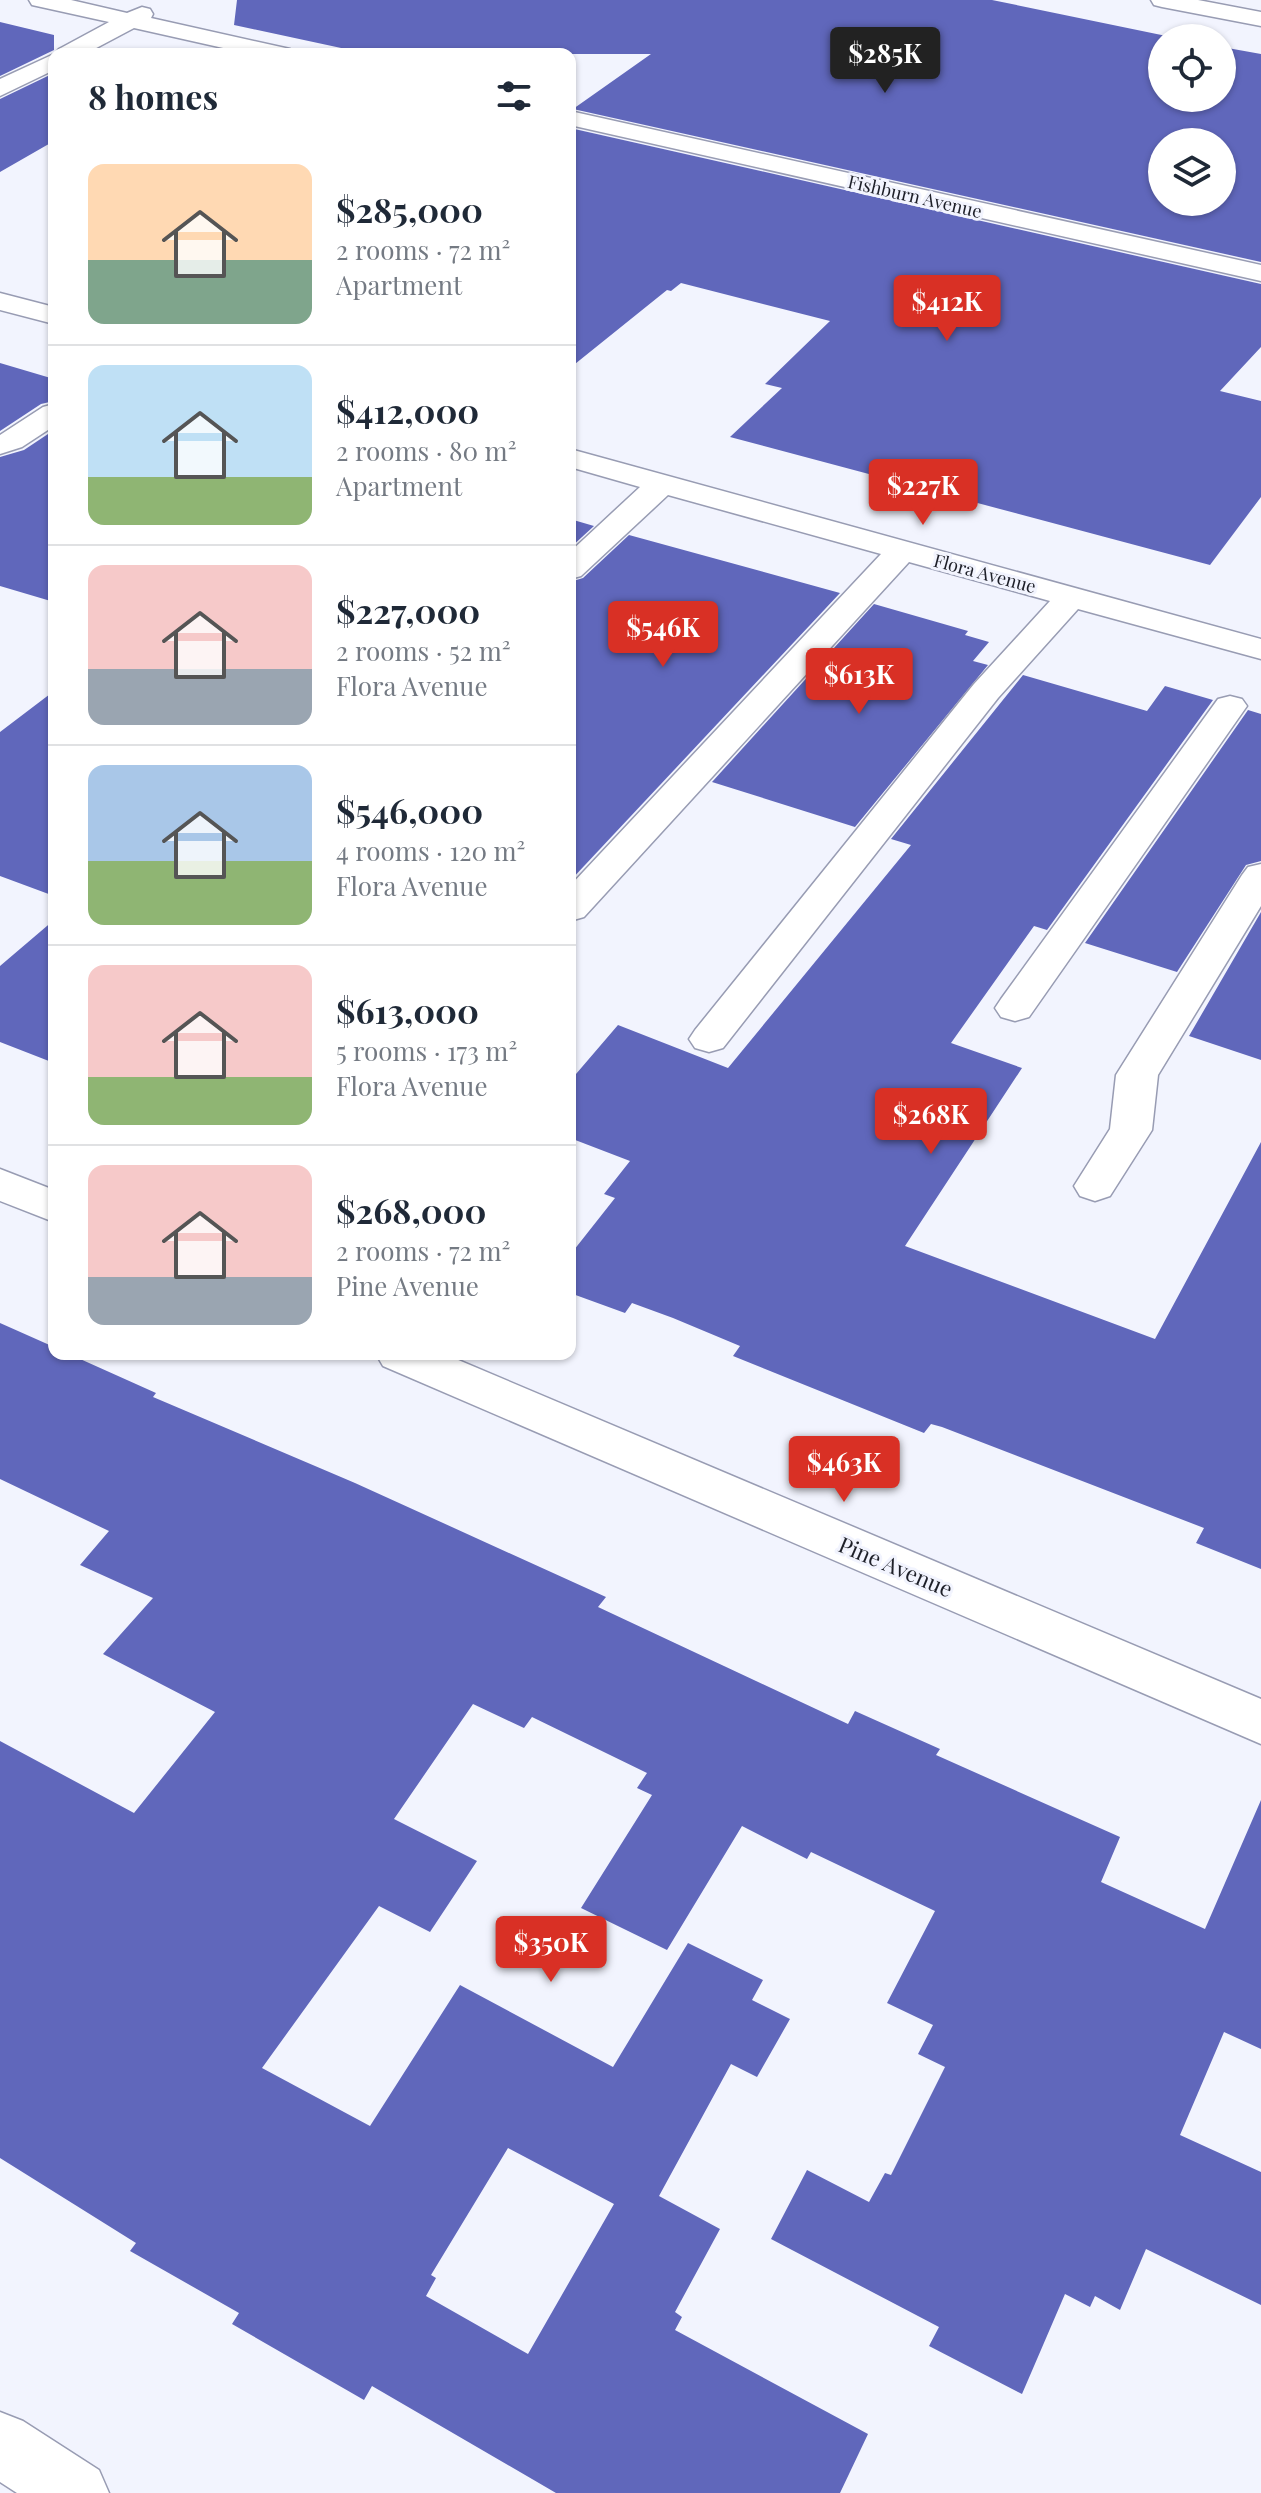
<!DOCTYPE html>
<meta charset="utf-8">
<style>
:root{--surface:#fff;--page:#f6f6f7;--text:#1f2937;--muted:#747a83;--line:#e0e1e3;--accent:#d93025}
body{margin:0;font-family:"Playfair Display",serif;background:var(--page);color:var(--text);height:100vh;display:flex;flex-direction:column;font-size:30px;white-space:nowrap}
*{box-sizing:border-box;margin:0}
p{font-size:26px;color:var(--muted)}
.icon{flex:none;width:44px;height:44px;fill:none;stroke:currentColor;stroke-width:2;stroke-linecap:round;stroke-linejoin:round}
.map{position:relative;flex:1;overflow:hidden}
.panel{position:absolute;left:48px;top:48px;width:528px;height:1312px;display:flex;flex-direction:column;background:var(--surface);border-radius:16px;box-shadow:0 2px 6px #0004}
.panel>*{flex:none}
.buttons{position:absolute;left:1148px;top:24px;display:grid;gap:16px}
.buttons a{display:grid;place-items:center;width:88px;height:88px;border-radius:50%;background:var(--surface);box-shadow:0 2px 6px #0004;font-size:40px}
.price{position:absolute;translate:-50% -68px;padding:0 18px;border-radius:8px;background:var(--accent);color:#fff;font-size:26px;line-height:52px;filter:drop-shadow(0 2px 4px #0008)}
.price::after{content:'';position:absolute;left:50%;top:48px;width:24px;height:18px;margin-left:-12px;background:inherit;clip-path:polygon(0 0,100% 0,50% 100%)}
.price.on{background:#222;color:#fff}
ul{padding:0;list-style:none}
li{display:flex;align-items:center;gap:24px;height:200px;padding:0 40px}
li+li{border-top:2px solid var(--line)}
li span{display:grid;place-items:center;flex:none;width:224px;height:160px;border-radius:16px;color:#555}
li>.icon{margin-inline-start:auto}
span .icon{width:96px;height:96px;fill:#fffc;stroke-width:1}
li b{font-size:34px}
h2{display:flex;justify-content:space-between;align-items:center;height:96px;padding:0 40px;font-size:34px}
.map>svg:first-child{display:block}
.building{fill:#6067bb;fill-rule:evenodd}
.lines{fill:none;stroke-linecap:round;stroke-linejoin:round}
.minor-casing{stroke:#989cb3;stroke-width:3}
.minor{fill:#fff;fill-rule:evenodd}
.labels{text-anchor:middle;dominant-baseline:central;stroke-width:6;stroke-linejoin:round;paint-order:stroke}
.far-street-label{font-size:18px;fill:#1d1f28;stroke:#f2f4fe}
.street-label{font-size:22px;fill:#1d1f28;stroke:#f2f4fe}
</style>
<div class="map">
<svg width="1261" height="2493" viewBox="0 0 1261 2493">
<rect width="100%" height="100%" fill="#f2f4fe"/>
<!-- building -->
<path class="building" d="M237,0h755l184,38h-14v60h60v-51l39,7v208l-688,-153 78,-55h-282l-135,-29zM1162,142h60v60h-60z
M0,22l54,13v15l-54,26z
M54,73v68l-54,31v-73z
M570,128l691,156v63l-41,44 41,10v96l-51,68 -480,-128 52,-49 -17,-4 65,-63 -149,-38 -10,8 -4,-1 -97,78z
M0,363l54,16v22l-13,3 -41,27z
M54,430v172l-54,-16v-129l24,-7z
M570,519l24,7 -24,22z
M629,535l211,58 -270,288v-299l13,-4z
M874,604l94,27 -3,4 24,7 -16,19 15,4 -133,162 -143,-45z
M1023,675l124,36 18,-25 48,14 -166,230 -13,-4 -83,117 71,25 -117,178 250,93 106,-197v427l-65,-26 8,-15 -262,-101 -11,-3 -7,9 -191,-77 7,-10 -67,-28 -41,-15 -7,10 -55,-20v-38l45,-57 -11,-4 26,-33 -60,-23v-57l48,-56 110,43 183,-223 -20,-6z
M54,691v205l-54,-20v-144z
M1248,710l13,4v147l-15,4 -69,107 -92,-29z
M1261,912v148l-72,-24z
M54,920v143l-54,-21v-76z
M0,1323l54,24v7h15l87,39 -3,4 202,86 251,114 -8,10 250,117 7,-13 85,38 -4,6 184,82 -19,45 104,47 56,-129v249l-37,-17 -44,103 81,37v133l-115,-56 -26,61 -25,-14 -5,11 -25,-13 -43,100 -93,-48 10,-19 -168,-88 36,-69 62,32 16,-29 6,2 54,-108 -27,-13 15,-29 -46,-22 48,-92 -124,-59 -4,7 -65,-33 -75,124 -86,-42 71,-113 -15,-7 10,-15 -115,-56 -8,11 -51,-24 -79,115 83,42 -47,71 -51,-26 -117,162 108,58 90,-141 153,82 75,-124 75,37 -11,20 38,19 -33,58 -26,-13 -72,132 61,33 -45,83 7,5 -7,13 193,104 -28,59h-284l-184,-107 -8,14 -132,-76 7,-11 -109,-62 6,-8 -136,-85v-417l134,72 81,-101 -112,-58 50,-56 -73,-33 29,-34 -109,-52zM508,2148l106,56 -86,150 -102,-58 10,-18 -5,-3z"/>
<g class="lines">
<!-- minor casing -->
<g class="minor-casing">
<path id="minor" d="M29,0h42l56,13 15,-6 8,2 3,5 -2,4 139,31 4,5h-44l-116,-26 -49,26h-30l4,-5 50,-27 -77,-17z
M1151,0h47l63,12v14l-99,-19 -8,-2z
M54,54v16l-54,26v-17z
M570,111l691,154v16l-691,-156z
M0,293l54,14v17l-54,-14z
M54,404v22l-32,21 -22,7v-19l43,-28z
M570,449l691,190v20l-183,-50 -80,89 -275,350 -14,4 -14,-4 -6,-9 6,-9 279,-346 76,-83 -141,-39 -325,355 -14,4v-35l311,-332 -213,-59 -87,81 -11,3v-27l70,-65 -70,-20z
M1230,696l12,3 5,7 -218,311 -14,4 -14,-4 -6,-9 6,-9 217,-300z
M1261,864v42l-103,169 -6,55 -42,66 -15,5 -15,-5 -6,-10 36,-57 6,-54 126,-200 6,-8z
M0,1169l54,21v32l-54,-21z
M376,1354h68l817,345v45l-878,-378z
M0,2412l23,9 76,49 10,23h-92l-17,-11z"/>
</g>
<!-- minor -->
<use href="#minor" class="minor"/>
</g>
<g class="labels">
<!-- far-street labels -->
<g class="far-street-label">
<text transform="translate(915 196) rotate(13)">Fishburn Avenue</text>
<text transform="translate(985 573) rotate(15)">Flora Avenue</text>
</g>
<!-- street labels -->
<g class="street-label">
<text transform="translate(896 1566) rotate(23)">Pine Avenue</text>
</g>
</g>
</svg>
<div class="buttons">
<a><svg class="icon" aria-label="locate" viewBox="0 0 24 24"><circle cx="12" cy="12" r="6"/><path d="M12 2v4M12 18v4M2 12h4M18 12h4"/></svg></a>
<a><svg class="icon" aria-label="layers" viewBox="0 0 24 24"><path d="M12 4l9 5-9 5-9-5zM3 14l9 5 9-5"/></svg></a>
</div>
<b class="price on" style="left:885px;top:95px">$285K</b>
<b class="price" style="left:947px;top:343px">$412K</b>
<b class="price" style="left:923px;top:527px">$227K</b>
<b class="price" style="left:663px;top:669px">$546K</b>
<b class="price" style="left:859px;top:716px">$613K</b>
<b class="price" style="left:931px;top:1156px">$268K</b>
<b class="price" style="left:844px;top:1504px">$463K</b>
<b class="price" style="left:551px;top:1984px">$350K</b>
<section class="panel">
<h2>8 homes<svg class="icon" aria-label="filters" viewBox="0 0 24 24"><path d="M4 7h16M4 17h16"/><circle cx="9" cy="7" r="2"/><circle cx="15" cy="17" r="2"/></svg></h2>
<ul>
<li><span style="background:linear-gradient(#ffd9b3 60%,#7fa58c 0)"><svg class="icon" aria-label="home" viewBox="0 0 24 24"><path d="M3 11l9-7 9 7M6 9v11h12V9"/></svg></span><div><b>$285,000</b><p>2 rooms · 72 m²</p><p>Apartment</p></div></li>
<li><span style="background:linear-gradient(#bfe0f5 70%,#8fb573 0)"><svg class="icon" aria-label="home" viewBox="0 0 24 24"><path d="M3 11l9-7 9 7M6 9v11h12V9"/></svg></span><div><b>$412,000</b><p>2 rooms · 80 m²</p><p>Apartment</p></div></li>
<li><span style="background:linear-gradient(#f6c9c9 65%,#9aa5b1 0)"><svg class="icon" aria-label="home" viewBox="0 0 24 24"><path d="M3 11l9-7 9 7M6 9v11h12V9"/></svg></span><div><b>$227,000</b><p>2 rooms · 52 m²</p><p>Flora Avenue</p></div></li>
<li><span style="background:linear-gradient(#a9c7e8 60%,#8fb573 0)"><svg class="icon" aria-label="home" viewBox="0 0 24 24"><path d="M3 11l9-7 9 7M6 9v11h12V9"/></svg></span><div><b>$546,000</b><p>4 rooms · 120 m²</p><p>Flora Avenue</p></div></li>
<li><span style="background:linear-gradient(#f6c9c9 70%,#8fb573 0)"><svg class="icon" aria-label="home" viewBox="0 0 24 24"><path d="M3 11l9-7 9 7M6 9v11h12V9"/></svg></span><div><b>$613,000</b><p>5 rooms · 173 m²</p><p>Flora Avenue</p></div></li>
<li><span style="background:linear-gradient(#f6c9c9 70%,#9aa5b1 0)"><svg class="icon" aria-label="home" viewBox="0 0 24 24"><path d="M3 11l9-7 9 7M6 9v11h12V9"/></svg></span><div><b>$268,000</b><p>2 rooms · 72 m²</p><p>Pine Avenue</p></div></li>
</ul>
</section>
</div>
